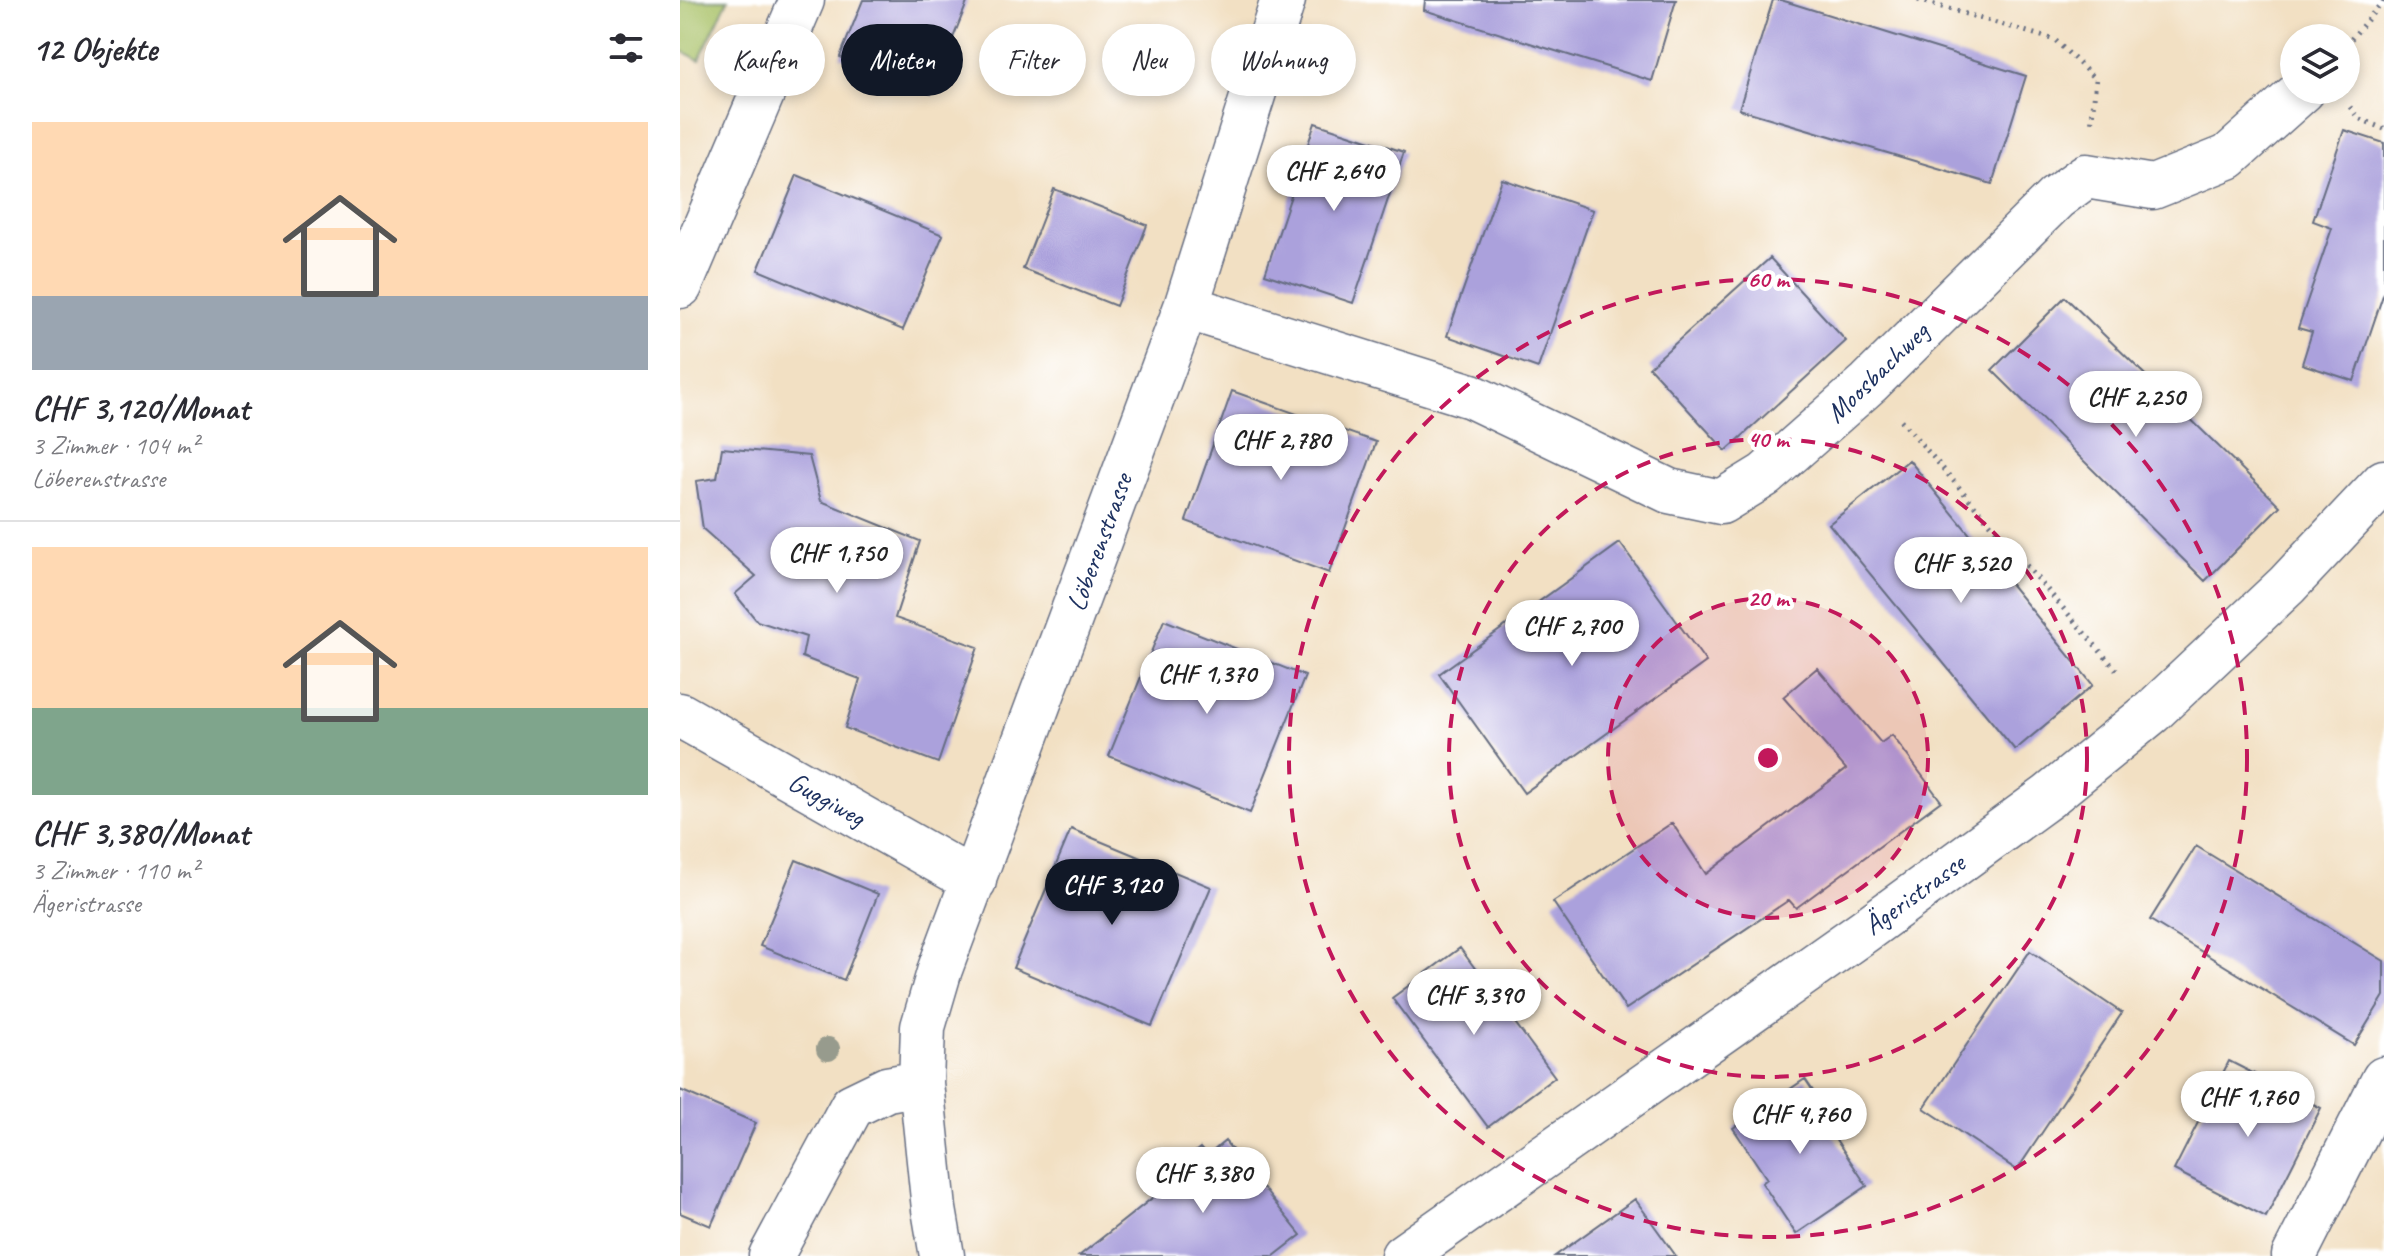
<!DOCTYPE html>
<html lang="de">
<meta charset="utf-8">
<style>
:root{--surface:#fff;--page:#f7f7f7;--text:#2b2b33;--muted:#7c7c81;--line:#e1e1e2;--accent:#111827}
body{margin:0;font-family:Caveat,sans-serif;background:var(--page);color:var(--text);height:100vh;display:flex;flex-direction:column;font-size:30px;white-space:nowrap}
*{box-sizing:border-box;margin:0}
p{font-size:26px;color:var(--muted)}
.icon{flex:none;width:44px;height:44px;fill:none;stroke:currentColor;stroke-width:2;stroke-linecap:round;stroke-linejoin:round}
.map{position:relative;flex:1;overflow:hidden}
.details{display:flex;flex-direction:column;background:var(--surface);width:680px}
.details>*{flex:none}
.guide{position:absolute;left:24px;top:24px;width:760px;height:72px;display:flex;gap:16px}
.fabs{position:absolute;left:1600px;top:24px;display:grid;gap:16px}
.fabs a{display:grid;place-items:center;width:80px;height:80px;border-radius:50%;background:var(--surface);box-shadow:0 4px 12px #0003;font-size:40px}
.price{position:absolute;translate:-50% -68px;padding:0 18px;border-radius:28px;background:#fff;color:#222;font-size:26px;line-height:52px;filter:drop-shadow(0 2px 4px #0008)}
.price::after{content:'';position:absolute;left:50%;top:48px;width:24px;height:18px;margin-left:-12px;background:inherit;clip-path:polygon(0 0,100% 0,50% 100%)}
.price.selected{background:var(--accent);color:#fff}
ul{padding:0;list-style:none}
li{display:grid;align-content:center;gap:16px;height:424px;padding:0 32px}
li+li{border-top:2px solid var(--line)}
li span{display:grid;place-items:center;height:248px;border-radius:0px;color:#555}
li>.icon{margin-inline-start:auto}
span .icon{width:144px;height:144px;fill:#fffc;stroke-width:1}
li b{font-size:34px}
h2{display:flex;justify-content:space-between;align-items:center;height:96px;padding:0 32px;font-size:34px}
.tag{padding:0 28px;border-radius:36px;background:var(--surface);box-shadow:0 4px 12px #0003;font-size:28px;line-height:72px}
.tag.selected{background:var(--accent);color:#fff}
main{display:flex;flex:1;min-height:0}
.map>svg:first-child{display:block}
.green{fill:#a8c166;stroke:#627862;stroke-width:2}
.building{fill:#aba1dc}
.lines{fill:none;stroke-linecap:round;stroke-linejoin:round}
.minor-casing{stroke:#666d81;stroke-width:47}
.major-casing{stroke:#666d81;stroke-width:47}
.path{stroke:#666d81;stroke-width:5;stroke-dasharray:2 6;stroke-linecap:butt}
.minor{stroke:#fff;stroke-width:44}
.major{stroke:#fff;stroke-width:44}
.tree{fill:#979b8d}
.ring{fill:none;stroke:#c2185b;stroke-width:4;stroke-dasharray:14 10}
.labels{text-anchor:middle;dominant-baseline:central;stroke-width:8;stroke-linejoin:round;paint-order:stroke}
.street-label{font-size:28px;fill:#1b2f5e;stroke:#fff}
.centre{fill:#c2185b;stroke:#fff;stroke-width:4}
.ring-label{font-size:24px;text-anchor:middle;font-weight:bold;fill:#c2185b;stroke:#fff;stroke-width:8;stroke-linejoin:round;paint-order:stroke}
</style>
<main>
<section class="details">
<h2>12 Objekte<svg class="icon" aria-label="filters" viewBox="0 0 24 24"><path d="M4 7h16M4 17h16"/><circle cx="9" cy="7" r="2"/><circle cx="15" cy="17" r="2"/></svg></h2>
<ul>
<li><span style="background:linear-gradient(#ffd9b3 70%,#9aa5b1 0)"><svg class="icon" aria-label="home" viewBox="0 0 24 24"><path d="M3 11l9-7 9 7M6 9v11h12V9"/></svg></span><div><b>CHF 3,120/Monat</b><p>3 Zimmer · 104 m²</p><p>Löberenstrasse</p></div></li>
<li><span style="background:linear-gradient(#ffd9b3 65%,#7fa58c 0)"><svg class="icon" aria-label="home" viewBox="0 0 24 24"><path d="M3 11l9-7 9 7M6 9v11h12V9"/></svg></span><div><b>CHF 3,380/Monat</b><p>3 Zimmer · 110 m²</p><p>Ägeristrasse</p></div></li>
</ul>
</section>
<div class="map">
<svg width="1704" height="1256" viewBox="0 0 1704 1256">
<rect width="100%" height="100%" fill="#fff"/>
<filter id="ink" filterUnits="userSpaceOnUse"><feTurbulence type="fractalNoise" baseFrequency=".0125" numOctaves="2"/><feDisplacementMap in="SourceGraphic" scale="16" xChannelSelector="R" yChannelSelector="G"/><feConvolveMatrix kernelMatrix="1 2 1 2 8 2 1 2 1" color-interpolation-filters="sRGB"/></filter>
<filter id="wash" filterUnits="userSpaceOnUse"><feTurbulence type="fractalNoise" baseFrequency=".006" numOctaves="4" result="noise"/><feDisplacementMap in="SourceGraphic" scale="32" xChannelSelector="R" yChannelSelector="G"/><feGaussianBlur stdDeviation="1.8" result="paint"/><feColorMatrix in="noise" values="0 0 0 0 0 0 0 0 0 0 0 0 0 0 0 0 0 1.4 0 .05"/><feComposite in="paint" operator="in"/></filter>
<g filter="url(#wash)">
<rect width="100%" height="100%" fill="#f2e0c3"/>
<!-- green -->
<path class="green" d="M0,0h48l-29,60 -19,-10z"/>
<g id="blocks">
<!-- building -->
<path class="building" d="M183,0h105l-37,94 -91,-37z
M745,0h251l-24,81 -228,-71z
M1093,0h8l245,76 -34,108 -253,-75z
M635,123l89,29 -51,151 -88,-29z
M1664,130l40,13v149l-30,89 -52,-17 10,-32 -14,-4 34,-100 -19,-7z
M117,175l146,60 -40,95 -145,-60z
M822,179l91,31 -55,158 -91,-32z
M374,189l93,36 -31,81 -93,-37z
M1090,258l76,83 -120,110 -77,-84z
M1385,297l215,209 -75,75 -213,-211z
M552,391l144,51 -47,131 -143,-52z
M42,448l87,8 12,45 99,40 -25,77 83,29 -40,116 -93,-35 15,-49 -58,-22 4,-20 -49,-16 -22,-27 21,-18 -53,-47 -7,-48 21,-3z
M1229,460l184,225 -78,65 -186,-226z
M940,543l86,119 -182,131 -85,-119z
M484,620l141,56 -55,137 -141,-57z
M1137,668l64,75 11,-8 49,66 -145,107 -7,-8 -163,109 -73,-107 119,-79 34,51 140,-105 -63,-72z
M391,829l140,58 -59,139 -139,-58z
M1516,846l188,115v35l-30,49 -204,-125z
M116,860l82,34 -34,86 -84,-34z
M780,948l95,129 -67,50 -96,-129z
M1350,951l92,62 -105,157 -93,-62z
M1549,1061l92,47 -55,109 -92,-47z
M1125,1079l35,52 -7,4 34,51 -71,48 -34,-51 5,-4 -34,-51z
M0,1090l76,33 -45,103 -31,-13z
M545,1141l76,94 -27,21h-195l92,-73 -6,-7 35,-28 7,8z
M955,1199l41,57h-121z"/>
</g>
</g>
<g filter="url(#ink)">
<use href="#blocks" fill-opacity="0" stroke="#666d81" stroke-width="2"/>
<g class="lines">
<!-- minor casing -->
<g class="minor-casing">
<path id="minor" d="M0,286l122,-286
M506,307l285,89 198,95 52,11 44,-27 104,-92 187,-185 30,-22 67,11 75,-30 75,-67
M0,715l294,166
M91,1256l81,-150 35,-17 34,-6
M262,1256l-8,-47 -13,-126 2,-56 17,-58 246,-662 97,-307
M1614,1256l90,-177"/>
</g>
<!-- major casing -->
<g class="major-casing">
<path id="major" d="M723,1256l461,-325 185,-135 103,-84 135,-127 97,-103"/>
</g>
<!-- path -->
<path class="path" d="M1238,0l137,40 41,40 -5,47
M1666,45l38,-45
M1670,107l8,11 26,11
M1221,420l218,253"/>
<!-- minor -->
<use href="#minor" class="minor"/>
<!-- major -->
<use href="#major" class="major"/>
</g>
<!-- trees -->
<circle class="tree" cx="148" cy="1049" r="12"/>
</g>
<!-- distance rings -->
<circle cx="1088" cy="758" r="160" fill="#c2185b" fill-opacity=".12"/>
<g class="ring">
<circle cx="1088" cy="758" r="160"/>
<circle cx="1088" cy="758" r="319"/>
<circle cx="1088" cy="758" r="479"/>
</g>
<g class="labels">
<!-- street labels -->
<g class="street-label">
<text transform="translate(1197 372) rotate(-44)">Moosbachweg</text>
<text transform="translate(419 542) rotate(-70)">Löberenstrasse</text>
<text transform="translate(147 799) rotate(29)">Guggiweg</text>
<text transform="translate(1234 894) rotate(-36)">Ägeristrasse</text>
</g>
</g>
<circle cx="1088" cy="758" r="12" class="centre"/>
<g class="ring-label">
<text x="1088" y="287">60 m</text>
<text x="1088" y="447">40 m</text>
<text x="1088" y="606">20 m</text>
</g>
</svg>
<div class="fabs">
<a><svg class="icon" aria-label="layers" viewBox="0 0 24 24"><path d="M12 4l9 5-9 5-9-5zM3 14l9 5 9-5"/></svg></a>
</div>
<b class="price" style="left:654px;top:213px">CHF 2,640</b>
<b class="price" style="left:1456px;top:439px">CHF 2,250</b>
<b class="price" style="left:601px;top:482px">CHF 2,780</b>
<b class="price" style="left:157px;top:595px">CHF 1,750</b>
<b class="price" style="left:1281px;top:605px">CHF 3,520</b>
<b class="price" style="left:892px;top:668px">CHF 2,700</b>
<b class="price" style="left:527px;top:716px">CHF 1,370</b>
<b class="price selected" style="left:432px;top:927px">CHF 3,120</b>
<b class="price" style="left:794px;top:1037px">CHF 3,390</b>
<b class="price" style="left:1568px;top:1139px">CHF 1,760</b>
<b class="price" style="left:1120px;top:1156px">CHF 4,760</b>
<b class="price" style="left:523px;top:1215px">CHF 3,380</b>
<div class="guide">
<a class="tag">Kaufen</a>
<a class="tag selected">Mieten</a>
<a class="tag">Filter</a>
<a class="tag">Neu</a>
<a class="tag">Wohnung</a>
</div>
</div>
</main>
